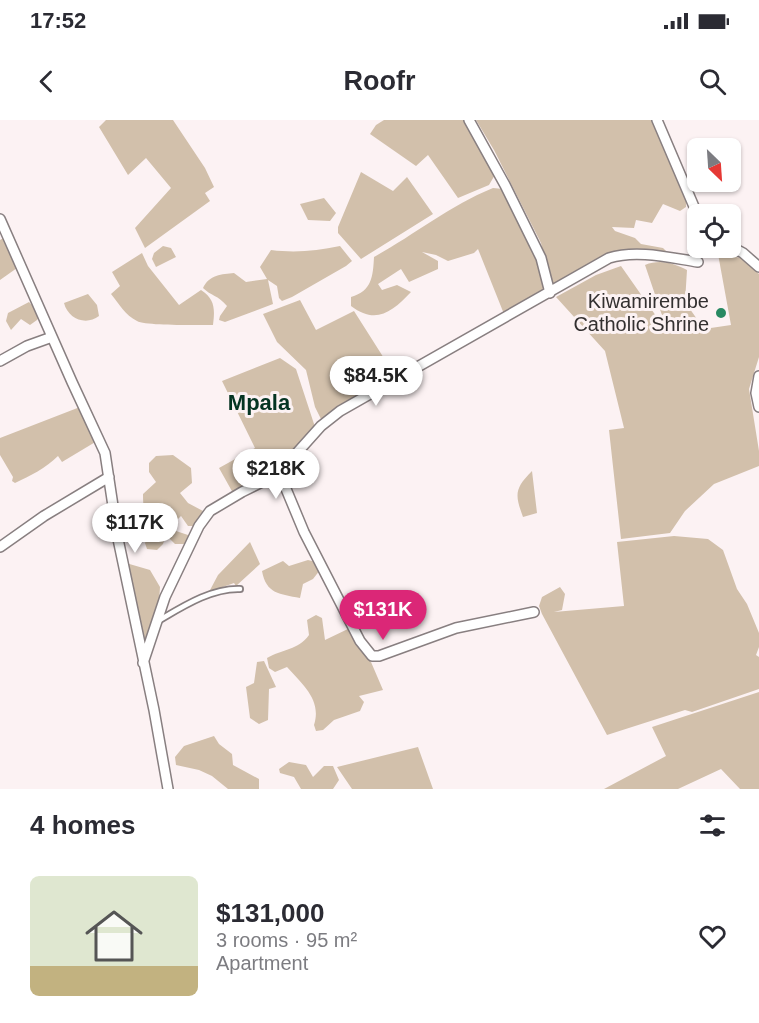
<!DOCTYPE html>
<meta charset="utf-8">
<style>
:root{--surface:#fff;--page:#f2f2f3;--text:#2b2b33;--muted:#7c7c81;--line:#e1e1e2;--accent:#db2777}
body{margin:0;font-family:Arial,sans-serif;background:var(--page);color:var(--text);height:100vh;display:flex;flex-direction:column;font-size:22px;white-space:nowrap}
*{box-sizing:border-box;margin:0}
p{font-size:20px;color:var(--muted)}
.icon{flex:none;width:33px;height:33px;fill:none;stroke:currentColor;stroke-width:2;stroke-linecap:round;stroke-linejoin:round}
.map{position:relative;height:669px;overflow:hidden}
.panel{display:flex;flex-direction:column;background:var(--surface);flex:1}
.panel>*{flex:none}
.needle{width:39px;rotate:155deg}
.controls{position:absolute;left:687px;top:18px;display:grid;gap:12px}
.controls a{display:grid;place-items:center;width:54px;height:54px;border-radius:9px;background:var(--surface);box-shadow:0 2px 4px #0004;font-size:30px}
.price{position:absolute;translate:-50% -51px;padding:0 14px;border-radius:21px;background:#fff;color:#222;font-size:20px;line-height:39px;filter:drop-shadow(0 2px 3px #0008)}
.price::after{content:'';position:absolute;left:50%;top:36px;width:18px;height:14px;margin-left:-9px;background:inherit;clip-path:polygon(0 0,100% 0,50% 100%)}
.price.active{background:var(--accent);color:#fff}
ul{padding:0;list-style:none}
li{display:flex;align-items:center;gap:18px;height:150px;padding:0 30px}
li+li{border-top:2px solid var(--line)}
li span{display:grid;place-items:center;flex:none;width:168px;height:120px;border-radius:9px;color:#555}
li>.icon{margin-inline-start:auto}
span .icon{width:72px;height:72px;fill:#fffc;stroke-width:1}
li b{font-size:26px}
h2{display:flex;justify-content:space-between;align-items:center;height:72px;padding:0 30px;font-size:26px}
.status{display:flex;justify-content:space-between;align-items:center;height:42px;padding:0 30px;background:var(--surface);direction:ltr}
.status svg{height:16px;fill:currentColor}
header{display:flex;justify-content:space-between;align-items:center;height:78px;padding:0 30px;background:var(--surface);font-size:27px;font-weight:600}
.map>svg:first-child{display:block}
.green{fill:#d2c0ab}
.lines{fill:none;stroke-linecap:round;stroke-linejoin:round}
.lane-casing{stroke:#887f80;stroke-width:8}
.street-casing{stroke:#887f80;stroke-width:12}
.lane{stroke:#fff;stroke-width:4.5}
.street{stroke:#fff;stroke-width:9}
.poi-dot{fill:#288962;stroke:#fcf2f3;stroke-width:2}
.labels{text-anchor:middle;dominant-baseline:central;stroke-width:6;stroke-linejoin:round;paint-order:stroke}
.poi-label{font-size:20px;fill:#333030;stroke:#fcf2f3;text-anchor:end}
.quarter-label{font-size:22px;font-weight:bold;fill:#043422;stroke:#fcf2f3}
</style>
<div class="status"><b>17:52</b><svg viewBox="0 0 49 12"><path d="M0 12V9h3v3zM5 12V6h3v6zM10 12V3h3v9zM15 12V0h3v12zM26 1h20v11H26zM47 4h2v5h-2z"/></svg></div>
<header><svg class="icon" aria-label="back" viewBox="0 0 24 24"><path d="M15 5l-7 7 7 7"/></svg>Roofr<svg class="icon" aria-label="search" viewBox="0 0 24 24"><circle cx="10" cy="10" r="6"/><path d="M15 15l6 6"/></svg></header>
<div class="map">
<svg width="759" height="669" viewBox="0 0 759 669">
<rect width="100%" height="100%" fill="#fcf2f3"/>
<!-- green -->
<path class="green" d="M106,0h67l32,48 9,19 -9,6 5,8 -65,47 -10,-20 36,-40 -25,-30 -18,17 -29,-48z
M384,0h80l32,53 -7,12 -31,13 -30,-43 -12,11 -46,-32 6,-9z
M476,0h178l9,28 24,39 -1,20 -6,4 -17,-7 -11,19 -16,-3 -2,8 -22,-1 3,4 20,7 6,6 22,4 4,4 -57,2 -58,35 -11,-46 -47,-93z
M361,52l32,19 14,-14 26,37 -72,45 -23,-26v-6z
M493,68l10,1 37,72 6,30 -42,23 -26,-65 -4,4 -26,8 -12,-6 -14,-3 16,9v8l-29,13 -8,-13 -23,15 4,6 15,-5 14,7c-19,20 -35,33 -60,14v-9c21,-6 22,-21 23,-40 40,-22 75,-51 119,-69z
M324,78l12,15 -6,8 -22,-1 -8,-16z
M5,117l12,31 -17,12v-40z
M163,126l8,2 5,9 -20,10 -4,-8 2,-6z
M340,126l12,15 -6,5 -54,31 -10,4 -3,-3 -2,-12 -9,-6 5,24 -48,18 -6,-2 1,-4 7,-10c-9,-11 -16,-10 -24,-18 6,-13 19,-14 31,-15l12,9 21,-3 -7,-12 11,-17c24,3 45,1 69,-4z
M142,133l6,13 31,39 22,-15c14,9 14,19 12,35 -14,0 -67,1 -76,-4 -12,-6 -18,-17 -26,-27l9,-8 -8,-14z
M718,134l24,4 17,16v83l-10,32 10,62v15l-45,18 -29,27 -15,22 -49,6 -12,-109 15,-2 -19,-77 -49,-54 40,-22 25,-9 47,67 -23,-68c15,-6 28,-2 42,5l-2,32 19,27 27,-4z
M88,174l9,11 2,11c-13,10 -31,3 -35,-13z
M300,180l16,30 38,-19 40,63 -72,47 -7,-14 -9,-37 -29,-28 -14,-28z
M29,182l11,12 -3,6 -7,5 -9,-6 -10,11 -5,-9 2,-8z
M280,238l16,11 19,58 -32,37 -24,17 -26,12 -14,-25 36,-20 -33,-67z
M80,287l17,34 -35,21 -4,-6c-12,12 -28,20 -43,27l-3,-2 1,-4 -13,-22v-17z
M173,335l18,13 1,15 -12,10 8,10 15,8 -10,15h-5l-7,-10 -7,7 2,8 12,4 1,5 -5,4h-9l-9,-9 -3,9 -6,6 -10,-1 -2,-6 4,-8 9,-1 3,-6c-16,-10 -18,-15 -18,-34l13,-12 -7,-10v-9l7,-7z
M532,351l5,42 -14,4c-8,-22 -9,-28 9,-46z
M674,416l34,3 15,11 14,39 10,15 12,29v14l-3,8 3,2v32l-67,23 -7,-2 -78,25 -65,-121 -3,-8 3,-9 18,-10 5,7 -3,16 -8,2 70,-6 -7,-64z
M250,422l10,22 -24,22 -2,-3 -25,9 9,-17z
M308,440l8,2 4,8 -7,9 -10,5 -3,14c-20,-4 -34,-4 -38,-27l21,-10 6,5z
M126,443l24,7 10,17 -1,15 -15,47z
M316,495l6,3 3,22 25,-12 21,34 12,28 -24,6 5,6 -4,9 -26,9 -11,10 -7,1 -2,-6c8,-25 -11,-40 -27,-58l-12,5 -6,-4 -2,-10c16,-9 31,-8 42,-23l-2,-15z
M264,541l12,26 -7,2 -1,31 -9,4 -9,-6 -4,-31 8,-4 3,-21z
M759,572v97h-19l-19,-20 -43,20h-74l62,-33 -14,-29z
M214,616l5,8 13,10 1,11 26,14v10h-31l-16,-13 -13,-6 -23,-5 -1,-8 9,-11z
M418,627l15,42h-81l-15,-22z
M289,642l17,3 7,12 11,-11h9l6,14 -6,9h-32l-7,-12 -14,-4 -1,-4z"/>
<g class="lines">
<!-- lane casing -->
<g class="lane-casing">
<path id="lane" d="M158,501c24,-14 53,-33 82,-32"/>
</g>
<!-- street casing -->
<g class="street-casing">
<path id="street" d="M469,0l36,65 36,73 9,35
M657,0l41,96
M0,99l72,163 33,71 13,86 36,171 14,79
M730,126l13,7 16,14
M0,241l27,-15 25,-9
M759,256l-3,17 3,14
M278,354l6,10 20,48 56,109 12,15h7l77,-28 78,-16
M0,427l44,-31 65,-39
M143,543l22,-66 34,-71 11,-15 32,-19 36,-18 43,-48 19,-15 269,-153c28,-9 62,0 89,4"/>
</g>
<!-- lane -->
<use href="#lane" class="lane"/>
<!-- street -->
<use href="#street" class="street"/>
</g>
<!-- markers -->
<circle class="poi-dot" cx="721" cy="193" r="6"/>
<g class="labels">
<!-- poi labels -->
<g class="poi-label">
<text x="709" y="181">Kiwamirembe<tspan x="709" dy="23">Catholic Shrine</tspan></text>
</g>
<!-- quarter labels -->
<g class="quarter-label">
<text x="259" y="282">Mpala</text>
</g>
</g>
</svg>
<div class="controls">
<a><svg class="needle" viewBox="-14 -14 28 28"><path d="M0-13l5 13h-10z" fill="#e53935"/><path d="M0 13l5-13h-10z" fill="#7c7c81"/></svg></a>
<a><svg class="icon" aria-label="locate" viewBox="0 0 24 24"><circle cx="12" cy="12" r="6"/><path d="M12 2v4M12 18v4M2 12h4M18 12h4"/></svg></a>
</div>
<b class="price" style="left:376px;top:287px">$84.5K</b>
<b class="price" style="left:276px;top:380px">$218K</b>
<b class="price" style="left:135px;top:434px">$117K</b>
<b class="price active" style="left:383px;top:521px">$131K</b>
</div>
<section class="panel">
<h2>4 homes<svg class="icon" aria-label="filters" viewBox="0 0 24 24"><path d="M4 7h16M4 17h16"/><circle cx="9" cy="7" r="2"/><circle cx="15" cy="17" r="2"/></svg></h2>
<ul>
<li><span style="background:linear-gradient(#dfe7d0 75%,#c2b280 0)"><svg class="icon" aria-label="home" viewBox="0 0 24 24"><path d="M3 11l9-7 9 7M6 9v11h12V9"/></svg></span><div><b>$131,000</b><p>3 rooms · 95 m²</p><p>Apartment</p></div><svg class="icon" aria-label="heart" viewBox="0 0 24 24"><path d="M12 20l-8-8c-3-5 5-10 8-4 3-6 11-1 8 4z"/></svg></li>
</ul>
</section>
